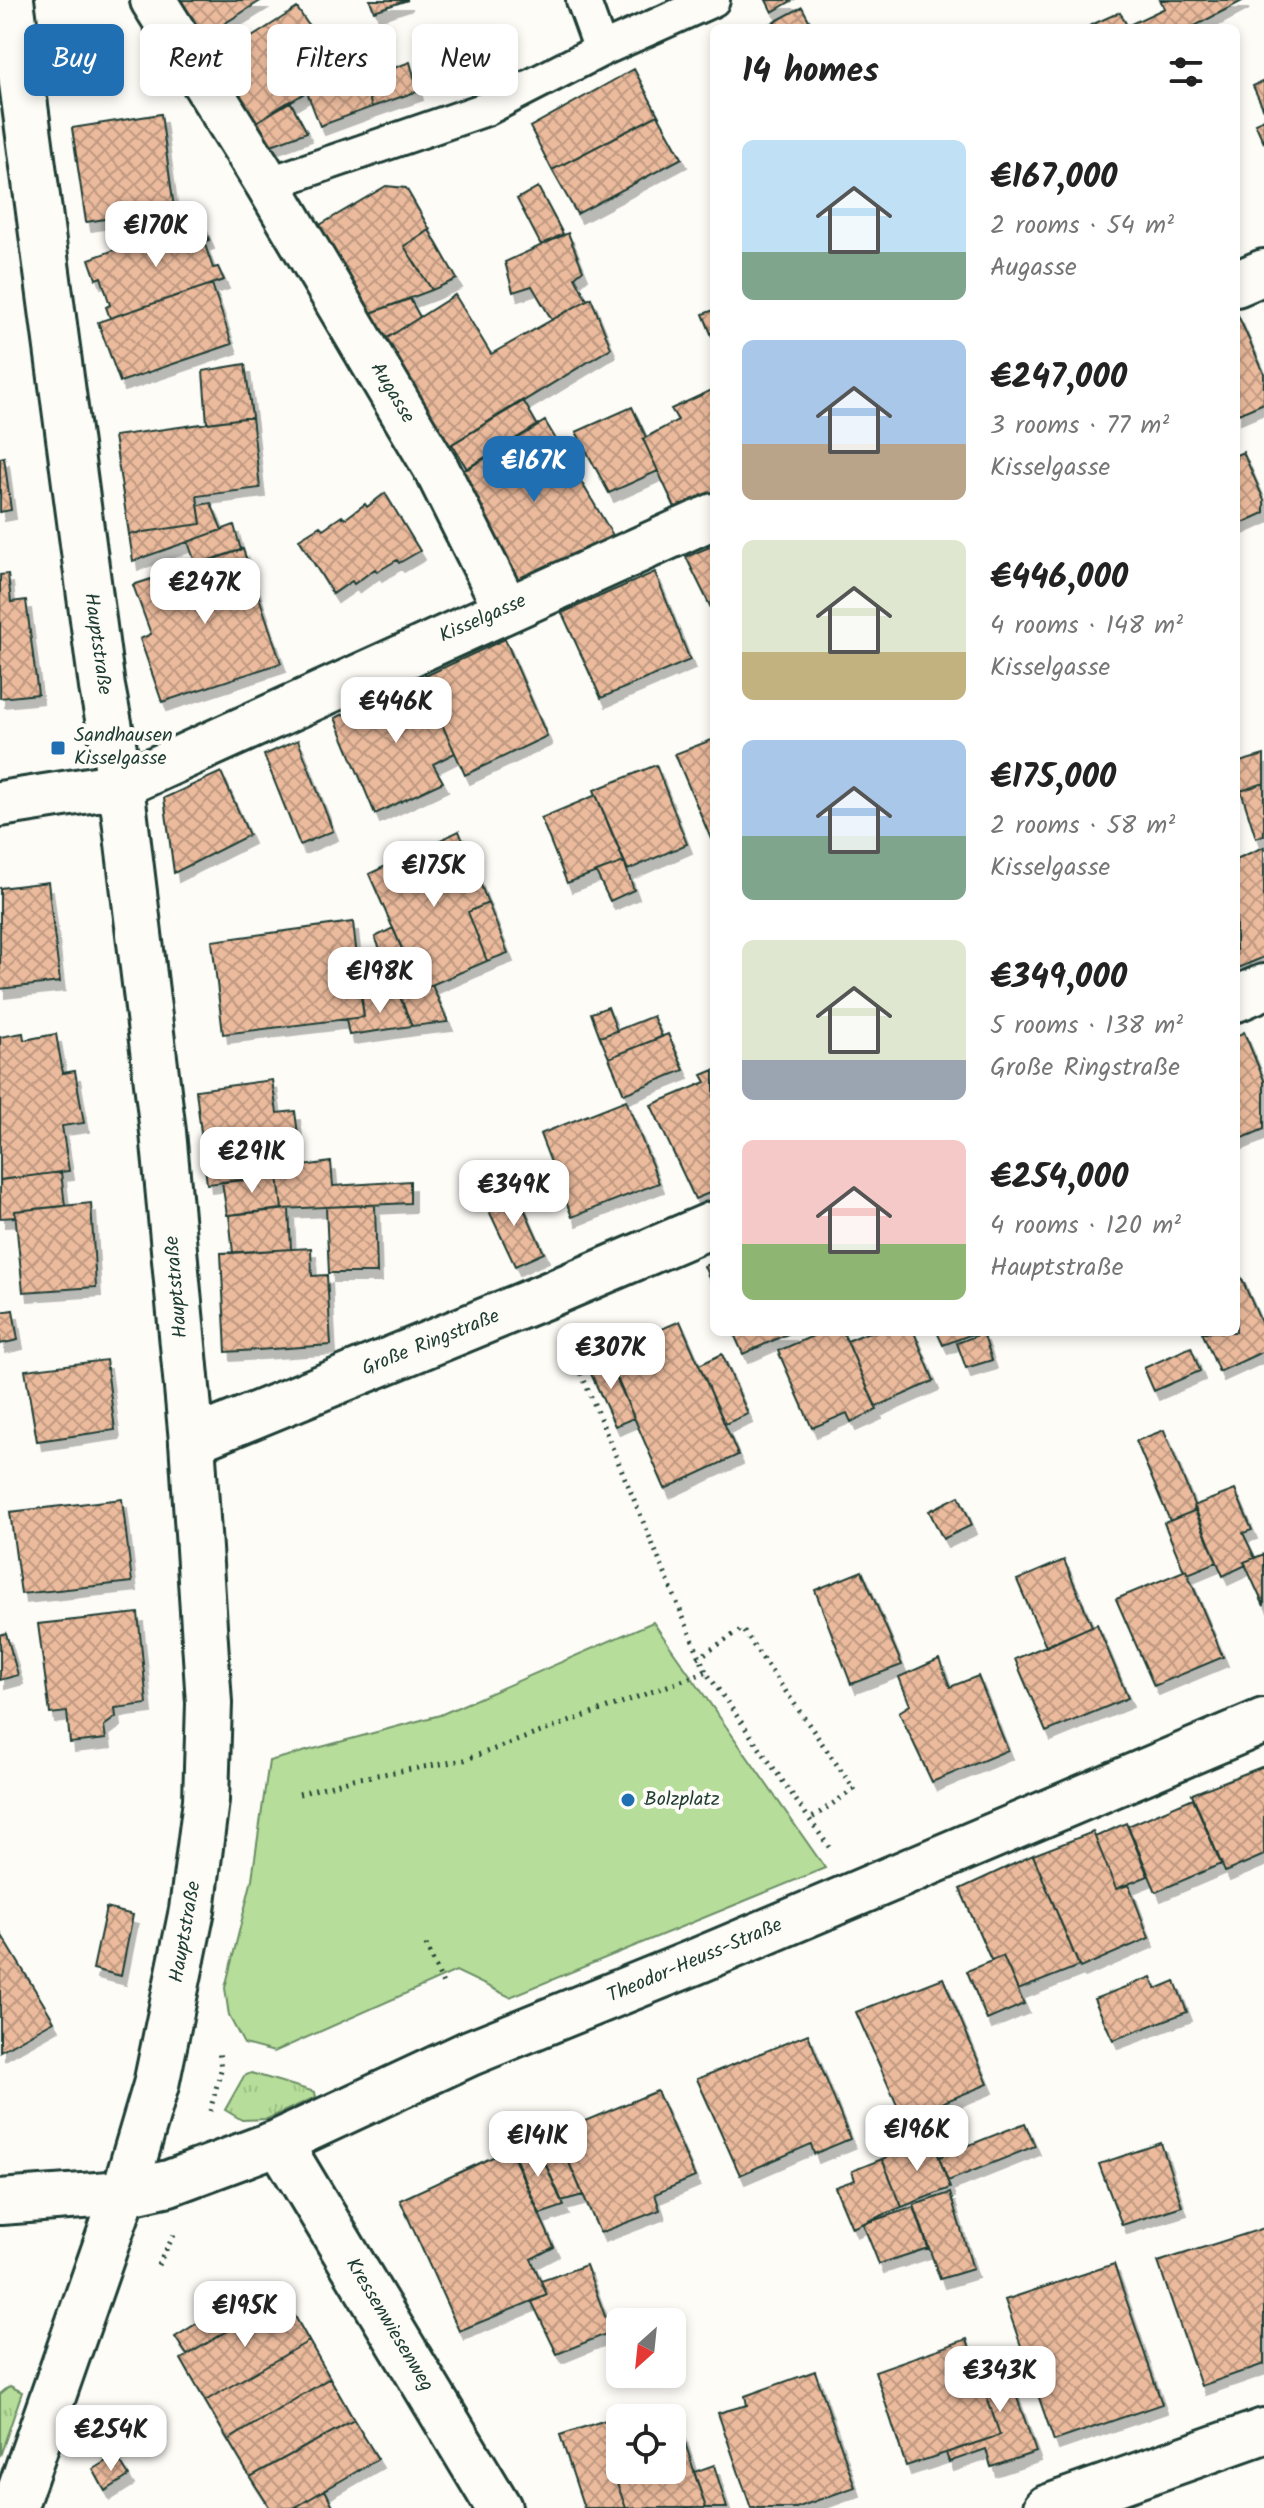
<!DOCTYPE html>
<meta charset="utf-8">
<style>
:root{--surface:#fff;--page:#f6f6f6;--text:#222;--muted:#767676;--accent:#1f6fb2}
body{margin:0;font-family:Kalam,sans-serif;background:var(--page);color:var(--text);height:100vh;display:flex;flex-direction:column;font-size:30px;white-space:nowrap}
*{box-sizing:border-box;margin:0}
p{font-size:26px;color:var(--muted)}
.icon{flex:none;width:44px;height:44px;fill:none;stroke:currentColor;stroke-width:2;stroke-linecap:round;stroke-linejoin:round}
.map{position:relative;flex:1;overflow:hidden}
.sheet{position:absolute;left:710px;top:24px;width:530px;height:1312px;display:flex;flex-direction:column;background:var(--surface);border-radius:12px;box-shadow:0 4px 12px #0003}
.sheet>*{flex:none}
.banner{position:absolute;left:24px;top:24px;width:566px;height:72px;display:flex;gap:16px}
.needle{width:52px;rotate:207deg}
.buttons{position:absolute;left:606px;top:2308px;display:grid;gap:16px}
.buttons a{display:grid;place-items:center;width:80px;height:80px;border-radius:12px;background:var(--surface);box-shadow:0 4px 12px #0003;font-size:40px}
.price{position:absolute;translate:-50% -68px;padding:0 18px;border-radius:16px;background:#fff;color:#222;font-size:26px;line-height:52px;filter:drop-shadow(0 2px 4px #0008)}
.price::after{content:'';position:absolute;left:50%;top:48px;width:24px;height:18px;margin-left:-12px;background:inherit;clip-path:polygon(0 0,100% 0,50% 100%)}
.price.on{background:var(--accent);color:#fff}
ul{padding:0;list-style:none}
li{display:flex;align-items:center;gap:24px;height:200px;padding:0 32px}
li span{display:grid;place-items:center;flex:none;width:224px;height:160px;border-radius:12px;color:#555}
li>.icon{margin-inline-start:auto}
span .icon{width:96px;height:96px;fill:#fffc;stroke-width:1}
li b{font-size:34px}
h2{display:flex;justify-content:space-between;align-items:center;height:96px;padding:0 32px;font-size:34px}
.tag{padding:0 28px;border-radius:12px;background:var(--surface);box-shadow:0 4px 12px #0003;font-size:28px;line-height:72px}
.tag.on{background:var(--accent);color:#fff}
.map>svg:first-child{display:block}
.grass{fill:url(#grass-tufts);stroke:#6a8d66;stroke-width:2}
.park{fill:#b6dd99;stroke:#6a8d66;stroke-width:2}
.building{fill:url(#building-cross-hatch);stroke:#1f3d34;stroke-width:2;filter:url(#shadow)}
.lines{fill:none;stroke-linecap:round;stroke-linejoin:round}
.service-casing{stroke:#1f3d34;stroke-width:38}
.minor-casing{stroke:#1f3d34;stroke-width:50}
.tertiary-casing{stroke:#1f3d34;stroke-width:50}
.path{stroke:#1f3d34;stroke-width:5;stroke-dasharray:2 6;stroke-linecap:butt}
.service{stroke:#fdfcf7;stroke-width:32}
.minor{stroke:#fdfcf7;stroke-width:44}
.tertiary{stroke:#fdfcf7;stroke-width:44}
.poi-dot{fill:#1f6fb2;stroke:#fdfcf7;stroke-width:3}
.labels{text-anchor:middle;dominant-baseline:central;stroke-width:8;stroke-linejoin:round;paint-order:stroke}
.street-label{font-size:20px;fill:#1f3d34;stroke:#fdfcf7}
.poi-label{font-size:20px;fill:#1f3d34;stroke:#fdfcf7;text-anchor:start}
</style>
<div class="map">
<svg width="1264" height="2508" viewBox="0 0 1264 2508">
<defs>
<pattern id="grass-tufts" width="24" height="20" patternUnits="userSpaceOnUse" patternTransform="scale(2)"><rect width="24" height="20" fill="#b6dd99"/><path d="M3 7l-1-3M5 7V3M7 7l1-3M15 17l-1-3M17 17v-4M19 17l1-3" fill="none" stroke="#9cbf84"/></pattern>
<pattern id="building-cross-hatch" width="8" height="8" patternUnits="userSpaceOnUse" patternTransform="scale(2)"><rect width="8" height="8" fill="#ecbb9d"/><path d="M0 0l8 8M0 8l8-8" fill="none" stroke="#bf9981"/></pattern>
<filter id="shadow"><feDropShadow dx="5" dy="9" stdDeviation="0" flood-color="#0004"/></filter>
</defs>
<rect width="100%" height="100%" fill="#fdfcf7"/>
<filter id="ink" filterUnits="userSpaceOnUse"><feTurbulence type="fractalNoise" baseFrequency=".0125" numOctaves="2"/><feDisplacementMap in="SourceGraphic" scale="16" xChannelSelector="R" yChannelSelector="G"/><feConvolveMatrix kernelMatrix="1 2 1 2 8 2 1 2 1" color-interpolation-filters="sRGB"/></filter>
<g filter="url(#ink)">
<!-- grass -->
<path class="grass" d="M251,2073l64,19 1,5 -49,22 -25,1 -17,-10 19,-34z
M10,2386l12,6 -22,64v-62z"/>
<!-- park -->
<path class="park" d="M653,1622l172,246 -315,129 -54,-26 -182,81 -30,-8 -15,-28 -4,-28 27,-109 17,-118 171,-46z"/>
<!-- building -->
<path class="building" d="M173,0h89l-64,40z
M370,0h38l-34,11z
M766,0h27l-21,12z
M1160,0h84l-53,28 -102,-2 31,-14 7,14 38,-18z
M802,7l11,21h-50z
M297,8l43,64 -87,52 -43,-60z
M410,62l8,29 -46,16 -9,-28z
M358,68l14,39 -52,19 -13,-34 20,-12z
M634,69l24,46 -106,55 -22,-43z
M1264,81v29l-11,-24z
M290,101l17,31 -41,15 -13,-23z
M161,114l13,94 -88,14 -14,-94z
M658,115l24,43 -105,56 -25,-44z
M1264,119v24l-9,-20z
M386,186l20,2 24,42 -26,16 28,44 -64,24 -55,-85z
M538,187l25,47 -22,11 -24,-46z
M201,219l8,21 -5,2 9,26 5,-1 6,13 -114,38 -4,-11 4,-2 -9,-28 -5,2 -7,-20z
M429,230l28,49 -25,11 -28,-44z
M568,233l15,37 -8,7 12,23 -35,20 -20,-34 -19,6 -8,-30z
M212,284l20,60 -112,38 -22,-60z
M455,295l36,59 100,-56 20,50 -170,103 -65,-106z
M410,299l10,18 -36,23 -16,-26z
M714,310v31l-11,-27z
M1237,313l27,60v30l-28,12z
M245,364l7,53 -45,6 -4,-52z
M714,389v107l-37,16 -34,-73 35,-19 -7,-11z
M523,400l15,26 -71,43 -15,-25z
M632,407l14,30 -3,2 15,32 -49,22 -33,-61z
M252,417l8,71 -63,8 4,28 -72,10 -15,-98z
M545,421l69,116 -94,46 -66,-107z
M1243,452l21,48v13l-28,13v-71z
M4,457l7,53 -11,2v-54z
M385,493l35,58 -21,12 -2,-3 -20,12 -2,-3 -21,15 -2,-3 -19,13 -34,-55 21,-13 3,3 19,-13 3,3 20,-15 2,3z
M211,503l11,27 -89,31 -4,-27 72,-10 -3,-19z
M234,525l7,25 -45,15 -8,-23z
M714,545v69l-28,-57z
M243,549l38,114 -119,39 -22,-63 11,-5 -18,-49z
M655,572l35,88 -89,38 -39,-85z
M8,574l3,28 15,-2 12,94 -38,4v-123z
M505,639l42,97 -82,39 -44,-97z
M421,678l34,75 -22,11 10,18 -68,32 -40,-96z
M714,739v99l-3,1 -36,-85z
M298,740l35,91 -33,14 -36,-90z
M1264,755v28l-23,8 -5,-16v-12z
M656,765l31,79 -59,26 -34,-80z
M221,772l28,63 -75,38 -10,-75z
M1264,783v52l-8,3 -15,-47z
M596,795l28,67 -57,21 -26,-65z
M459,831l29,72 -20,9 19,49 -67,29 -51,-116z
M1264,847v110l-28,12v-110z
M624,862l10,28 -24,11 -14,-29z
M48,882l12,100 -60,7v-101z
M488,903l20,50 -21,8 -19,-49z
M353,922l11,95 -141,17 -11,-93z
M393,928l27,62 12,-5 16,37 -36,4 -37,-89z
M399,994l13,32 -63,9 -3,-16 18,-2 -3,-21z
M608,1007l9,24 -17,6 -9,-24z
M653,1016l9,21 -53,21 -9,-21z
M1244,1032l20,48v49l-28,12v-105z
M23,1033l1,7 32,-6 7,39 12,-2 9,52 -22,3 7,45 -69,9v-143z
M668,1034l16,36 -60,24 -15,-36z
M714,1070v121l-19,8 -44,-94 55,-23 -4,-7z
M272,1080l5,33 18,-2 8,63 -96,10 -11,-94z
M626,1100l33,83 -87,34 -32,-83z
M331,1162l2,24 77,-5v22l-128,6 -4,-33 25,-2v-8z
M61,1172l4,34 -50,5 1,6 -16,1v-38z
M278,1176l4,33 -55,6 -5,-33z
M518,1195l26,58 -29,13 -32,-68z
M91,1203l5,84 -73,5 -8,-81z
M375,1205l2,68h-48l-3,-66z
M289,1209l2,40 -58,4 -4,-38z
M311,1248l1,28 15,-1 4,70 -105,7 -5,-99z
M714,1262v27l-10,-23z
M1240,1275l24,54v22l-45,21 -17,-40h34v-55z
M13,1310l5,30 -18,4v-32z
M680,1321l58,134 -73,34 -59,-136z
M733,1332h59l-49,22z
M822,1332h21l34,78 -26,12 -4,-9 -35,15 -34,-77z
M869,1332h45l20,49 -58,26 -29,-66z
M937,1332h41l-35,13z
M983,1333l9,27 -26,8 -9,-25z
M1191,1347l9,24 -46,20 -10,-23z
M722,1354l26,60 -23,10 -26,-59z
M607,1357l27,61 -19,8 -28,-61z
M106,1360l9,70 -78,11 -12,-71z
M1164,1430l32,80 -26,11 -34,-80z
M1235,1490l17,40 -9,3 12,25 -11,4 2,3 -23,11 -30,-70z
M959,1496l13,29 -29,14 -14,-28z
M122,1499l10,83 -111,12 -11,-82z
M1196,1510l21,52 -29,12 -2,-4 -2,1 -20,-48z
M1264,1554v52l-20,-44z
M1064,1560l28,66 -46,21 -29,-67z
M1186,1570l37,87 -69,29 -38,-87z
M862,1571l40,94 -51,19 -36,-94z
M138,1613l9,91 -32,4 1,9 -12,9 2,13 -36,4 -3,-31 -17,2 -12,-90z
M1097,1624l31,74 -82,34 -31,-73z
M6,1633l12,42 -18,5v-45z
M939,1659l11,28 28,-11 30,74 -76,32 -33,-70 11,-7 -11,-28z
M1264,1766v89l-39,17 -33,-78z
M1193,1798l28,66 -65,28 -28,-66z
M1126,1823l22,53 -32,13 -21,-52z
M1093,1832l23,57 13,-4 20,53 -69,30 -47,-113z
M1033,1855l46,111 -61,24 -15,-34 -12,4 -31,-71z
M106,1908l27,7 -12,61 -28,-7z
M1,1934l53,87 -54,30v-116z
M1003,1956l21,48 -37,16 -20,-49z
M1151,1977l5,12 19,-8 12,31 -74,28 -19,-41z
M943,1978l45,106 -85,35 -47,-107z
M808,2034l42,105 -36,15 -3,-10 -71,31 -43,-96z
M657,2091l38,86 -40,17 5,16 -60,23 -44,-100z
M1025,2123l10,23 -87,35 -9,-24z
M557,2135l26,60 -22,6 -24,-57z
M932,2138l18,50 -48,19 -20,-48z
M1161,2143l21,63 -60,19 -23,-61z
M537,2144l27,62 -24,8 -27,-61z
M510,2149l44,98 -23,12 16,36 -88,36 -59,-131z
M882,2159l20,48 -50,21 -17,-41 20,-7 -3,-9z
M950,2193l23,76 -33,10 -26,-74z
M914,2207l14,41 -49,16 -16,-40z
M1264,2228v136l-63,22 -43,-124z
M1114,2264l48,140 -108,37 -49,-141z
M586,2265l25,67 -54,22 -25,-52 15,-7 -6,-14z
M284,2297l25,44 -104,60 -24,-42z
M220,2309l11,20 -44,26 -12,-18z
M967,2339l33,96 -94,31 -31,-95z
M309,2341l21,37 -102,62 -23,-39z
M1000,2349l36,103 -45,15 -5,-18 -37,13 -3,-9 54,-18 -29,-83z
M815,2371l40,116 -59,21h-45l-33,-95 29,-8 -2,-9z
M330,2378l24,42 -104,57 -22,-37z
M633,2411l2,7h-15v52h27l-31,11 10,27h-42l-24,-73z
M354,2420l24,39 -84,49h-24l-20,-31z
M680,2427l26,81h-80l-10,-27 31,-11h25v-40z
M116,2455l13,21 -24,15 -12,-22z
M714,2465l13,43h-21l-12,-36z
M325,2490l9,18h-40z"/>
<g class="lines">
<!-- service casing -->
<g class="service-casing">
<path id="service" d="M583,0l18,50
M268,184l218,-75 115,-59 112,-50"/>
</g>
<!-- minor casing -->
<g class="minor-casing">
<path id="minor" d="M153,0l115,184 169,286 69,138
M1236,284l28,-12
M0,804l121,-19 593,-269
M1236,999l28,-12
M192,1441l356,-146 166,-71
M279,2142l220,366
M0,2202l124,-9 45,-10 110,-41 191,-89 227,-92 567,-240
M1046,2508l218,-77"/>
</g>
<!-- tertiary casing -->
<g class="tertiary-casing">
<path id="tertiary" d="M11,0l91,687 19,98 42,347 29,309 17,262 -3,97 -14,110 -36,175 -32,108 -110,315"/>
</g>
<!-- path -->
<path class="path" d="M569,1344l137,328 123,175
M698,1658l44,-29 112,160 -45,31
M299,1794l55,-15 110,-19 242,-88
M426,1945l18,42
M210,2111l11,-41 -2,-20
M158,2265l16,-30"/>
<!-- service -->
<use href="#service" class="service"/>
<!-- minor -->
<use href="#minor" class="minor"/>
<!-- tertiary -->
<use href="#tertiary" class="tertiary"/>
</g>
</g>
<!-- markers -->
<g class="poi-dot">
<rect x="50" y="740" width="16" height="16" rx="4"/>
<circle cx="628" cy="1800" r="8"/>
</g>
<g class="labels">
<!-- street labels -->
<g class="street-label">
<text transform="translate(392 393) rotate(59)">Augasse</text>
<text transform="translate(483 619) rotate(-24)">Kisselgasse</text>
<text transform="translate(97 644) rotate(82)">Hauptstraße</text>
<text transform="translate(177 1287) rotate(-95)">Hauptstraße</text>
<text transform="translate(431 1343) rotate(-22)">Große Ringstraße</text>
<text transform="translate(186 1932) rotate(-80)">Hauptstraße</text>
<text transform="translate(695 1961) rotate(-23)">Theodor-Heuss-Straße</text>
<text transform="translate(389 2325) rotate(59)">Kressenwiesenweg</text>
</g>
<!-- poi labels -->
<g class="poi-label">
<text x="74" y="736">Sandhausen<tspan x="74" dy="23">Kisselgasse</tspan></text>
<text x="644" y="1800">Bolzplatz</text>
</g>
</g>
</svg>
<div class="buttons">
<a><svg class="needle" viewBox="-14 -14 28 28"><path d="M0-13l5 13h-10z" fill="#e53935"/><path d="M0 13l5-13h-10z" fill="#767676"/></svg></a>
<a><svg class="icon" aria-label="locate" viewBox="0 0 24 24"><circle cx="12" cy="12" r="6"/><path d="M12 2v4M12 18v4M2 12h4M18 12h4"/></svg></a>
</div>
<b class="price" style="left:156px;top:269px">€170K</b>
<b class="price on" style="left:534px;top:504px">€167K</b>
<b class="price" style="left:205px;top:626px">€247K</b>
<b class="price" style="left:396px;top:745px">€446K</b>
<b class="price" style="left:434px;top:909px">€175K</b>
<b class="price" style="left:380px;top:1015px">€198K</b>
<b class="price" style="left:252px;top:1195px">€291K</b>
<b class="price" style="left:514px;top:1228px">€349K</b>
<b class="price" style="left:611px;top:1391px">€307K</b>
<b class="price" style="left:917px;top:2173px">€196K</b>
<b class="price" style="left:538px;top:2179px">€141K</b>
<b class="price" style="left:245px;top:2349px">€195K</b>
<b class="price" style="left:1000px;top:2414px">€343K</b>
<b class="price" style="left:111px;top:2473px">€254K</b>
<div class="banner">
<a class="tag on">Buy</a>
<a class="tag">Rent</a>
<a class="tag">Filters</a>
<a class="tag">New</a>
</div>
<section class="sheet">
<h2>14 homes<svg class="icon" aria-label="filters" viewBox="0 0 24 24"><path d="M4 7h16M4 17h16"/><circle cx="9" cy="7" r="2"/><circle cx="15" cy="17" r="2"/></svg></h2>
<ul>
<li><span style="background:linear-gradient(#bfe0f5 70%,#7fa58c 0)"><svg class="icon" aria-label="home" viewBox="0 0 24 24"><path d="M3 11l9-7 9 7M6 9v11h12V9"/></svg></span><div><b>€167,000</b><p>2 rooms · 54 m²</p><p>Augasse</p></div></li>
<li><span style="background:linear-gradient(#a9c7e8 65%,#b9a48a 0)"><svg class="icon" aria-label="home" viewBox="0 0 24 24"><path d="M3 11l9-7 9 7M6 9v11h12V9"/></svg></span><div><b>€247,000</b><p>3 rooms · 77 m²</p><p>Kisselgasse</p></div></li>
<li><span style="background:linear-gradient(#dfe7d0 70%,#c2b280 0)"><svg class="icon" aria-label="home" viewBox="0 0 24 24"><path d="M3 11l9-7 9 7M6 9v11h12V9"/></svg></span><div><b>€446,000</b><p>4 rooms · 148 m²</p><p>Kisselgasse</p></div></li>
<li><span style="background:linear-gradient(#a9c7e8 60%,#7fa58c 0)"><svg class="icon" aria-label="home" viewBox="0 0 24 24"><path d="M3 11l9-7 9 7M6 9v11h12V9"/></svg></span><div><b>€175,000</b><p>2 rooms · 58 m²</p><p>Kisselgasse</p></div></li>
<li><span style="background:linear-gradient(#dfe7d0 75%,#9aa5b1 0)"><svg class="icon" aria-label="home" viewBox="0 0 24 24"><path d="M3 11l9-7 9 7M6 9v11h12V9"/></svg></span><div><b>€349,000</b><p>5 rooms · 138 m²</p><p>Große Ringstraße</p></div></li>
<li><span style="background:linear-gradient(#f6c9c9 65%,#8fb573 0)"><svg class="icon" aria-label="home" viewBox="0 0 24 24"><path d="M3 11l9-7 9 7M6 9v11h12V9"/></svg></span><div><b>€254,000</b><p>4 rooms · 120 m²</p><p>Hauptstraße</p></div></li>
</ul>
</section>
</div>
